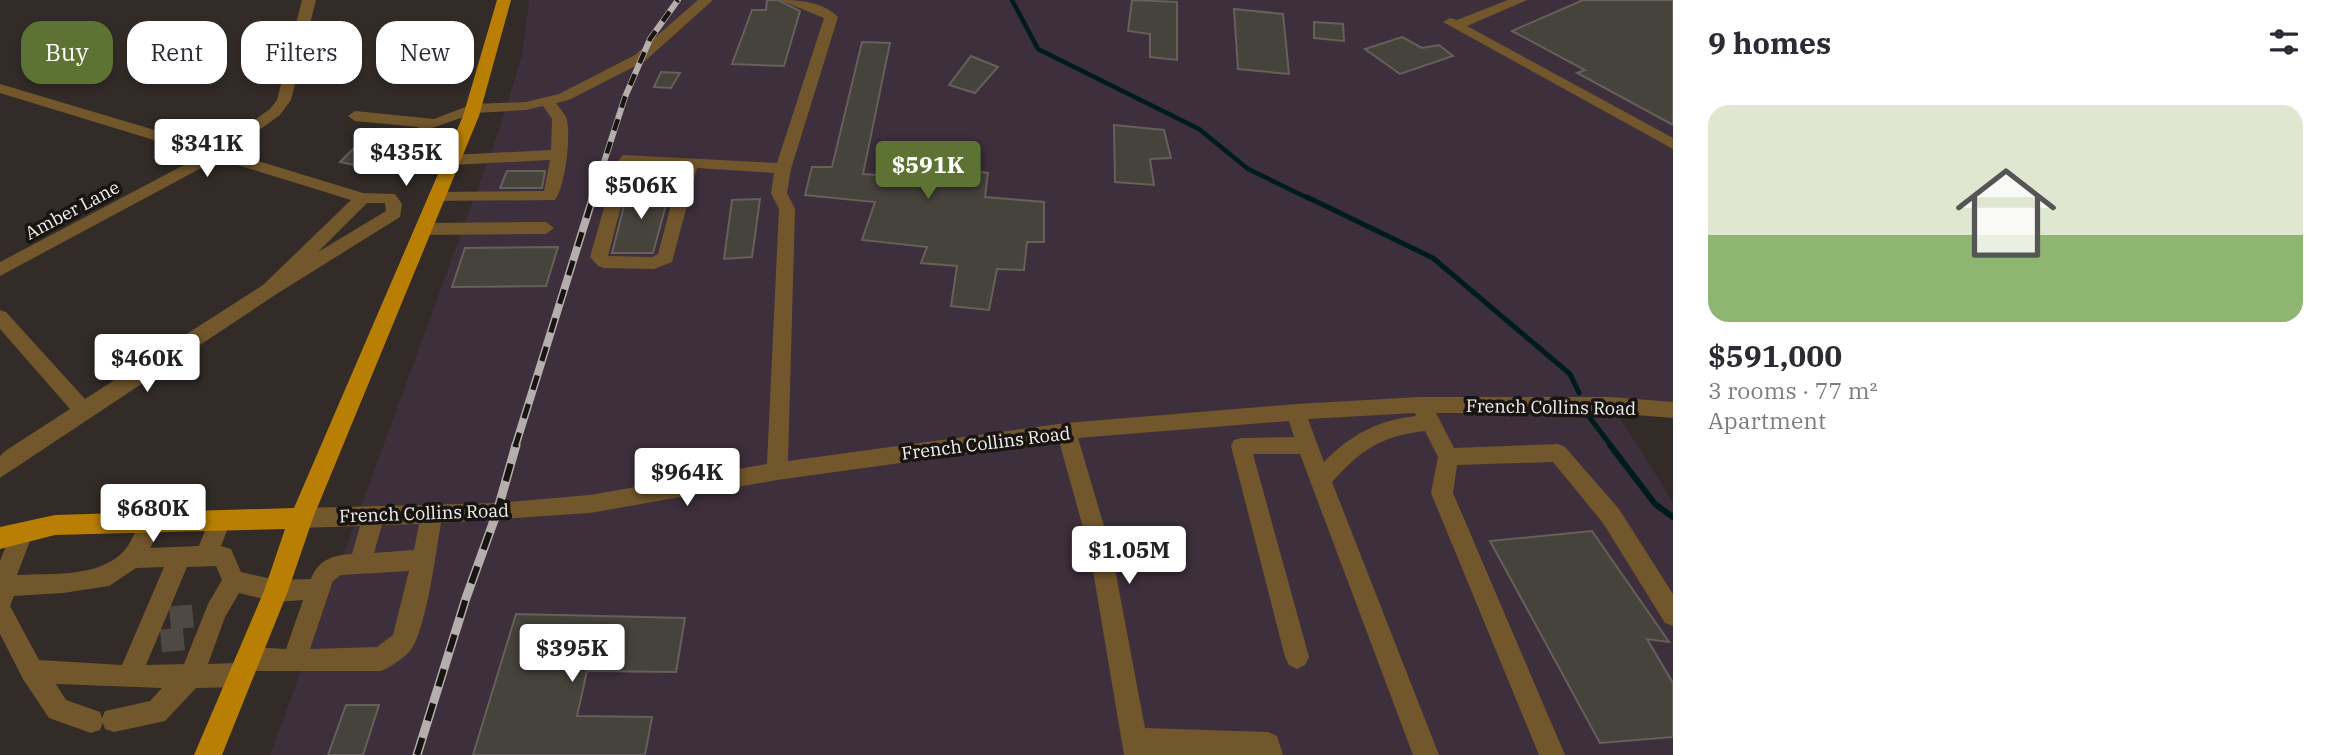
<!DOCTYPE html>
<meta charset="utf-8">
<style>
:root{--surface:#fff;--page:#f7f7f7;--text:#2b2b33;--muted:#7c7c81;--accent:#5d7334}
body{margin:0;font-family:"IBM Plex Serif",serif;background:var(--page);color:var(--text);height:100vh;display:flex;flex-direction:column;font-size:26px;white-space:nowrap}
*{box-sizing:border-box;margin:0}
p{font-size:23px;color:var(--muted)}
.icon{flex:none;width:38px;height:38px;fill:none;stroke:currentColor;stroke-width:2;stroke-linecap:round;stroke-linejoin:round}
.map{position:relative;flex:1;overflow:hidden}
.details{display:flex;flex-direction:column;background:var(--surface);width:665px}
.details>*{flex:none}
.hud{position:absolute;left:21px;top:21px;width:665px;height:63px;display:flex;gap:14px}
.price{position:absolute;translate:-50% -60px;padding:0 16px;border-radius:7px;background:#fff;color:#222;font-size:23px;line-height:46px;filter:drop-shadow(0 2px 4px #0008)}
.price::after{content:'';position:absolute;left:50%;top:42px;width:21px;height:16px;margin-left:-10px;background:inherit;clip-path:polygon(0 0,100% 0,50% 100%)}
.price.selected{background:var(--accent);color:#fff}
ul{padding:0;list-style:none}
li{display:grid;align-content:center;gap:14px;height:371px;padding:0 35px}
li span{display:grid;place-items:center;height:217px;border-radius:21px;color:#555}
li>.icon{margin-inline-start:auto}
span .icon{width:126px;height:126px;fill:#fffc;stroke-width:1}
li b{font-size:30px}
h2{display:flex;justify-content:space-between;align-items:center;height:84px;padding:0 35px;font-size:30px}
.tag{padding:0 24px;border-radius:21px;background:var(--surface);box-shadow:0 4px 10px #0003;font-size:24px;line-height:63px}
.tag.selected{background:var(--accent);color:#fff}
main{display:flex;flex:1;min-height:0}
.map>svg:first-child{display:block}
.industrial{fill:#3d2f3c}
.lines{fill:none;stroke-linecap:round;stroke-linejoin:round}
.stream-far2{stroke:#001b1e;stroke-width:4.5}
.stream-far1{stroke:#001b1e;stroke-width:5}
.stream{stroke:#001b1e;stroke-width:6}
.building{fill:#46423c;stroke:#656059;stroke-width:2}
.minor-tunnel{stroke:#4f4945;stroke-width:23;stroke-dasharray:23 11;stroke-linecap:butt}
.minor{fill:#73572c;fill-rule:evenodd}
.major{fill:#b87f04;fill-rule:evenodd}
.rail-far2-casing{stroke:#b4afac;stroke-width:6}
.rail-far1-casing{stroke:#b4afac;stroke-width:8}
.rail-casing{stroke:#b4afac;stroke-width:9}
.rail-far2{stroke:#171412;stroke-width:4.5;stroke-dasharray:12;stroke-linecap:butt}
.rail-far1{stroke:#171412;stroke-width:5;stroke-dasharray:15;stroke-linecap:butt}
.rail{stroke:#171412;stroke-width:6;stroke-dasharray:18;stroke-linecap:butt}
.labels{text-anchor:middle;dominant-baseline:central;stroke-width:7;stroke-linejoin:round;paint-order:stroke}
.street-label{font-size:18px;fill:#f5f1ee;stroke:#171412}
</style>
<main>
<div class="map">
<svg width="1673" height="755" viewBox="0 0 1673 755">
<rect width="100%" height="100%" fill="#322b27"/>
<!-- industrial -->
<path class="industrial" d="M529,0h1144v410l-61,-5 61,97v253h-1403l229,-625 23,-75z"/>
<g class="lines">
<!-- stream-far2 -->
<path class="stream-far2" d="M1012,0l26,49 161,80 49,40 62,30"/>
<!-- stream-far1 -->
<path class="stream-far1" d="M1307,197l126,61 137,116 9,19
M1590,418l22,29"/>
<!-- stream -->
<path class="stream" d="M1610,445l45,59 18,13"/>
</g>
<!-- building -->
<path class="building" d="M767,0h11l22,11 -16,55 -52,-2 20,-54h14z
M1132,0l45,2v58l-27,-3v-23l-22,-3z
M1583,0h90v125l-96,-52 8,-3 -73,-39z
M1234,9l49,5 6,60 -51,-5z
M1314,22l29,2 1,17 -30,-3z
M1402,37l20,11 17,-3 14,11 -53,18 -35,-25z
M862,42l28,1 -27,131 69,5 3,-12 53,6 -3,24 59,5v40h-17l-3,28 -27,-1 -8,41 -38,-4 6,-40 -36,-3 6,-16 -65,-7 13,-38 -70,-7 7,-28h20z
M971,56l27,11 -23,26 -26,-8z
M661,72l19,1 -9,15 -17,-1z
M1114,125l50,5 7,28 -21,1 4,26 -39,-3z
M371,131l32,10 -30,28 -33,-7z
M507,171h38l-3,17h-42z
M628,190h42l-17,63h-41z
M760,199l-8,58 -28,2 8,-59z
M558,247l-12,39 -94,1 13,-39z
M1592,531l77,111 -22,-3 26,44v54l-73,6 -110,-202z
M516,614l169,4 -9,54 -89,-1 -10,45 75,1 -7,38h-172z
M346,705h33l-16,50h-35z"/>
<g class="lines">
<!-- minor-tunnel -->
<path class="minor-tunnel" d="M170,618l32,-3
M161,641l32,-3"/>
<!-- minor -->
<path class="minor" d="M302,0h14l-25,100 -11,15 -51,37 134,41 32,1 7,10 -2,13 -125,78 -275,183v-22l5,-5 65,-42 -70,-80v-19l6,2 79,87 178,-114 88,-85 -133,-41 -218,117v-14l203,-107 -203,-62v-9l215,64 55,-39 7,-9zM367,203h18l1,8 -68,41z
M698,0h15l-68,61 -76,39 -13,3c3,5 8,9 10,14 6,14 -1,72 -11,83l-125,1 -2,-4 2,-4 6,-1 108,-1 6,-31 -98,5 -39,-3 -6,-1 -6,-8 17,-26 -63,-6 -7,-5 7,-5 79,8 39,-15 53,-2 33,-8 76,-39zM543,106l9,13 -1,31 -99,5 -35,-3 15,-24 43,-15 51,-3z
M780,0c20,0 43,2 58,17l-47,152 -4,24 8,16 -7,252 278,-38 230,-19 123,-7h192l62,5v16l-62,-5h-175l18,35 104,-4 7,3 54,62 54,85v32l-8,-3 -62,-100 -50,-61 -96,3 -4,28 112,262h-26l-108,-262 7,-36 -13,-26c-44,5 -63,18 -93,51l107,273h-26l-113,-301h-47l56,203 -4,8 -8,4 -8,-4 -4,-8 -54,-211 3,-6 7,-2 53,-1 -5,-16 -211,17 34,115 33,175 123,4 9,4 6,19h-159l-34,-202 -31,-112 -282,39 -187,33 -149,10c-5,28 -15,111 -32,129 -8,8 -18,15 -28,19h-131l2,4 -3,8 -9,4 -44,1 -31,33 -51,11 -9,-3 -2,-6 -3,7 -9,3 -42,-15 -26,-39 -23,-45v-73l14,-35 8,-3 8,3 3,7 -16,42c34,-2 82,3 107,-24 11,-12 13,-33 29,-39l8,3 3,7 -14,26 49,-2 13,-33 8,-3 8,3 3,7 -10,26 10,3 10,23 35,8 35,-1c7,-19 22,-24 41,-25l8,-28 -59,2 -8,-3 -3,-7 3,-7 8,-3 196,-5 93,-8 177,-31 12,-255 -8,-16 3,-20 -77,-5 -25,94 -18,7 -50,-1 -6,-2 -8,-9 27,-95 6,-7 154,8 47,-145zM632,164l49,3 -23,87 -6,3 -44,-1zM1415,413l1,3c-38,4 -66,19 -92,46l-16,-43zM419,524l-5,26 -40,3 8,-28zM216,566l6,14 -14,24 -24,60 -38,1 41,-98zM164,567l-42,98 -83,-5 -29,-54 4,-10 49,-3 46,-7 27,-18zM409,571l-16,64 -16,12 -67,2 23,-68 8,-6zM239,593l37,9 27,-2 -17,49 -39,-2 -8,4 -4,8 2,4 -29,1 17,-47zM56,684l106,4 -12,13 -45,10 -3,7 -2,-6 -34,-12z
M1508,0h19l-60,26 206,112v11l-230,-127 7,-4 7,2z
M546,222l8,6 -8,6 -124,1 -8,-6 8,-6z"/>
<!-- major -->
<path class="major" d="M497,0h14l-32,116 -166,402 -25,73 -66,164h-28l70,-164 21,-62 -230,6 -55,14v-22l55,-12 239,-7 169,-392z"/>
<!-- rail-far2 casing -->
<g class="rail-far2-casing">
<path id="rail-far2" d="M592,199l33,-102 25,-58 28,-39"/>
</g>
<!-- rail-far1 casing -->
<g class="rail-far1-casing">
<path id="rail-far1" d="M515,447l78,-250"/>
</g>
<!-- rail casing -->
<g class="rail-casing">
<path id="rail" d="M417,755l49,-157 31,-86 19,-67"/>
</g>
<!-- rail-far2 -->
<use href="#rail-far2" class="rail-far2"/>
<!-- rail-far1 -->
<use href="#rail-far1" class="rail-far1"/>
<!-- rail -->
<use href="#rail" class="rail"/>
</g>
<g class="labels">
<!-- street labels -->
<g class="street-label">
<text transform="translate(72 210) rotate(-28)">Amber Lane</text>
<text transform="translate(1551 407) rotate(1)">French Collins Road</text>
<text transform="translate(986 443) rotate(-7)">French Collins Road</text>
<text transform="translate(424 513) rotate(-2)">French Collins Road</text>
</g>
</g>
</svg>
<b class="price" style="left:207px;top:179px">$341K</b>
<b class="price" style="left:406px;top:188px">$435K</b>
<b class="price selected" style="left:928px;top:201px">$591K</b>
<b class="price" style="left:641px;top:221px">$506K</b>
<b class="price" style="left:147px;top:394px">$460K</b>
<b class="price" style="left:687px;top:508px">$964K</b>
<b class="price" style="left:153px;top:544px">$680K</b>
<b class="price" style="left:1129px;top:586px">$1.05M</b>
<b class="price" style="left:572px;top:684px">$395K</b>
<div class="hud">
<a class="tag selected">Buy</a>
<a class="tag">Rent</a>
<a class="tag">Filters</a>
<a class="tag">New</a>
</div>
</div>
<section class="details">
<h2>9 homes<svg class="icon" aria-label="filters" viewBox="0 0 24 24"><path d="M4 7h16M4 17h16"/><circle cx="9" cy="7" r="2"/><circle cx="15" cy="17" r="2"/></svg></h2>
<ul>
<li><span style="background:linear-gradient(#dfe7d0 60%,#8fb573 0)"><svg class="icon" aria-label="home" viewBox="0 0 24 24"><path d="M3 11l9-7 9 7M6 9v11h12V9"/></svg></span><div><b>$591,000</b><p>3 rooms · 77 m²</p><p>Apartment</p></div></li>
</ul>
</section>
</main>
